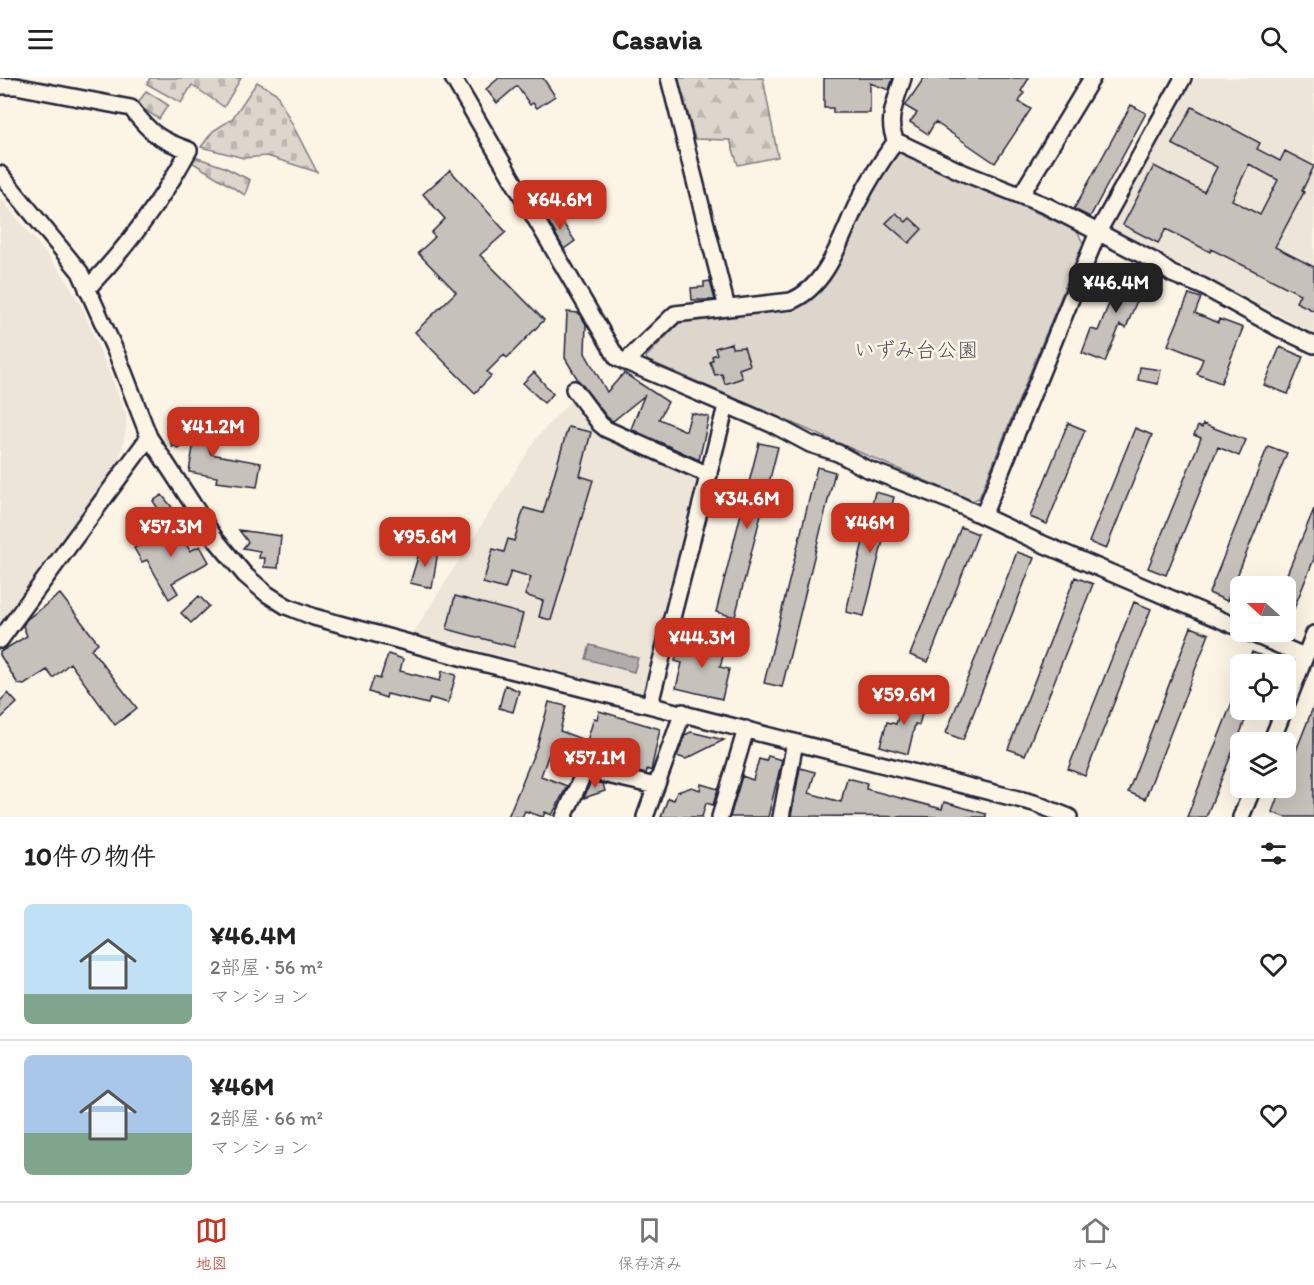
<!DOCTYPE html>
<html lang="ja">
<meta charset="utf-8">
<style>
:root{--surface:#fff;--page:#f2f2f2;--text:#222;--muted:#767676;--line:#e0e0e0;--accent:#c8321e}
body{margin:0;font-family:Itim,"Klee One",sans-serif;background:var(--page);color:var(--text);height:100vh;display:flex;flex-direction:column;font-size:22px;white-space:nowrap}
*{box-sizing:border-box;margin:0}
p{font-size:20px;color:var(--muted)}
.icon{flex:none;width:33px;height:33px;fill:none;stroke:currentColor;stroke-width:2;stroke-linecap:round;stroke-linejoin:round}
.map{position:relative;height:739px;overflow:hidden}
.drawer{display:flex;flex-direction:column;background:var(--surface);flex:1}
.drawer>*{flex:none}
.needle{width:39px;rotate:291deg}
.controls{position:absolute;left:1230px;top:498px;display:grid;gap:12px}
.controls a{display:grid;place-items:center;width:66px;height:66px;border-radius:9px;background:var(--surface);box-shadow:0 6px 24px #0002;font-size:30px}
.price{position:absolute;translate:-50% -51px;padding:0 14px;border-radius:12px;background:var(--accent);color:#fff;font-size:20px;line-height:39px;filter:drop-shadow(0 2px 3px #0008)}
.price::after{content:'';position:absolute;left:50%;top:36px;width:18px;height:14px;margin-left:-9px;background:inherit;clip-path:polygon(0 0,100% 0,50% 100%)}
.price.active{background:#222;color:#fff}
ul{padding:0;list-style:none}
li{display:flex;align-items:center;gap:18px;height:150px;padding:0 24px}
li+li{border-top:2px solid var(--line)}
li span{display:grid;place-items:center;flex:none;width:168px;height:120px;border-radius:9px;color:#555}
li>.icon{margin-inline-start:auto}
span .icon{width:72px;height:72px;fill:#fffc;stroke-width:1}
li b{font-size:26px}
h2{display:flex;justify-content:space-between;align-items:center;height:72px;padding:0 24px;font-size:26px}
header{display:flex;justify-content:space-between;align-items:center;height:78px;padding:0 24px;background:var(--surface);font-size:27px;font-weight:800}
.tabs{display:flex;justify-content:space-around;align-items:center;height:84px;border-top:2px solid var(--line);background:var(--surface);font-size:16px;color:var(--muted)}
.tabs a{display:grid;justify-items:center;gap:3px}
.tabs .active{color:var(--accent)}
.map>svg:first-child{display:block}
.built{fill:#ece5d8}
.green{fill:#dcd6cc;stroke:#7f7c84;stroke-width:1.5}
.forest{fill:url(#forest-firs);stroke:#7f7c84;stroke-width:1.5}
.cemetery{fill:url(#cemetery-stones);stroke:#7f7c84;stroke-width:1.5}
.water{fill:#b2adab;stroke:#78757e;stroke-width:1.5}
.building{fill:#c6c1bb;stroke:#22223b;stroke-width:1.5;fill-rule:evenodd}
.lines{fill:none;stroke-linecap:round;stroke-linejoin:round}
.minor-casing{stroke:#22223b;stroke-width:20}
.minor{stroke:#fcf5e5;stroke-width:15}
.labels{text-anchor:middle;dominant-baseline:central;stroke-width:5;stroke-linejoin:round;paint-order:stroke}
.park-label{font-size:21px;fill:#504f5f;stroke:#fcf5e5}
</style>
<header><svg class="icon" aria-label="menu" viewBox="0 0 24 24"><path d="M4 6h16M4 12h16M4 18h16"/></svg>Casavia<svg class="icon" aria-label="search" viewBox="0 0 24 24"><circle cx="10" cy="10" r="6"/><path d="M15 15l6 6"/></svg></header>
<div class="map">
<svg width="1314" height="739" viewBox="0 0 1314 739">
<defs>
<pattern id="forest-firs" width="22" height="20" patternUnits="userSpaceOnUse" patternTransform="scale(1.5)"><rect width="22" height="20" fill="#dcd6cc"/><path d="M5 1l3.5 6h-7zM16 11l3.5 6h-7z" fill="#bcb7b0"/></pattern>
<pattern id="cemetery-stones" width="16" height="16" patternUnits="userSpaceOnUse" patternTransform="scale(1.5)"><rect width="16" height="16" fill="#dcd6cc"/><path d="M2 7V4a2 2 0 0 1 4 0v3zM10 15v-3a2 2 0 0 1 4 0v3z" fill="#bcb7b0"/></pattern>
</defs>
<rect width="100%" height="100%" fill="#fcf5e5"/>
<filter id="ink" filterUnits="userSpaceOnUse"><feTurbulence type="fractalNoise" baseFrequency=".0167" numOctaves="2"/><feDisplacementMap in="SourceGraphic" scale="12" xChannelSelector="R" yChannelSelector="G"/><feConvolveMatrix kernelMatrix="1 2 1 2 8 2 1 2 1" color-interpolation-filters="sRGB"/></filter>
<g filter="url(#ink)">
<!-- built -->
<path class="built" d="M1195,0h119v255l-199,-102 -2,-5z
M0,119l65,80 18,32 43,105v14l-6,32 -120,163z
M573,320l27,35 99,47 -53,214 -233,-61 125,-197z"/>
<!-- green -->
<path class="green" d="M898,71l179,82 6,12 -104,255 -7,3 -325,-141 -1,-3 35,-36 111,-14c41,-16 56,-71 74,-107 9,-17 21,-34 32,-51z"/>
<!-- forest -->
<path class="forest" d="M678,0h85l15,79 -40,8 -8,-25 -35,-1z"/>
<!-- cemetery -->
<path class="cemetery" d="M150,0h91l-17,29 -32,-22 -11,18 -34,-19z
M257,4l19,11 41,79 -50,-16 -23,2 -43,-11 12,-16 19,-12z
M146,13l22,14 -9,14 -22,-14z
M192,78l32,11 26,13 -5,15 -55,-34z"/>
<!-- water -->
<path class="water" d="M590,567l48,13 -4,14 -48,-13z"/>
<!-- building -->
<path class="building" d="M499,0h44l12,18 -18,12 -4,-5 -3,2 -13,-19 -20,17 -11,-14z
M824,0h69l-4,12 -19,-7v30h-37v-5h-9z
M924,0h105l-8,13 3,2 -5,9 12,7 -36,54 -60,-41 -7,12 -18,-12 7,-9 -12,-7z
M1131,27l15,8 -56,104 -16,-8z
M1192,29l68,36 -3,6 23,12 5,-10 29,15 -12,25 2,1 -29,55 39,20v44l-18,-9 4,-8 -89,-45 -1,3 -44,-23 -8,14 -35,-18 31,-59 50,26 13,-25 -45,-23zM1249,86l29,16 -18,35 -28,-15z
M450,92l56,62 -26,23 64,65 -37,38 -3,-3 -17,17 4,4 -16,17 -60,-61 41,-40 -38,-39 17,-16 -4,-4 14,-14 -22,-25z
M550,134l10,13 3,-2 12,18 -11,8 -19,-34z
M896,135l10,9 4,-4 12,11 -13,14 -23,-20z
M1124,188l23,9 -21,53 -6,-3 -15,37 -23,-9 9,-24 7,2z
M710,203l5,19h-23l-1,-12 13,-1v-5z
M1189,216l12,4 -6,15 23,10 1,-4 24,9 -22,55 -24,-9 6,-15 -35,-14z
M567,234l12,1 7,11 -1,29 22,39 17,-19 44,29 -9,17 27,12 5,-18 18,4 -10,43 -68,-31 13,-33 -31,25 -6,-4 -29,-37 -13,-22z
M731,265l1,5 12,-1 6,18 -11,4 3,9 -17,6 -3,-10 -7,1 -5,-13 3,-2 -1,-4 5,-2 -2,-6z
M1280,269l23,10 -15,37 -24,-9z
M1140,289l21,3 -3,14 -20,-4z
M534,294l19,22 -9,9 -21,-20z
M197,342l14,34 50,9 -4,24 -41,-5 1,-5 -28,-5 5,-31 -17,7 -1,-2 -4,1 -6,-21 10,-4 3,6 18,-5z
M1068,345l17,7 -38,94 -17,-7z
M1203,346l43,16 -7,16 -21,-9 -52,128 -18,-7 53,-130 -7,-3 4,-9 4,2z
M568,349l23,5 -11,44 13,4 -42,140 -12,-3 4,-16 -18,-6 6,-18 -20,-6 -6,18 -22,-6 10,-34 11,3 4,-13 6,2 10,-33 19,5z
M1135,350l17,7 -46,114 -17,-7z
M759,365l19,4 -43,170 -19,-5z
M1268,368l19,7 -60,148 -18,-8z
M817,389l18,5 -53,215 -18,-4z
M875,414l19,5 -30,119 -18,-4z
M162,417l14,17 -11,7 -12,-18z
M1314,431v50l-28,69v-42h-4z
M176,447l14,26 10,-5 9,16 -37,21 6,10 -9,6 -22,-39 -5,2 -8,-14z
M961,449l17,7 -50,128 -18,-7z
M239,452l42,6 -3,32 -14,-1 1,-9h-6l1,-7 -17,-3 5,-6z
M421,469l17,4 -6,37 -22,-5z
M1017,474l17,6 -71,182 -17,-7z
M1075,499l18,7 -68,171 -17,-6z
M60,516l38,49 -7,6 46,59 -22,17 -45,-62 -17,15 -6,-8 -23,15 -6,-1 -18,-29v-3l27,-16 -4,-10 3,-6z
M199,518l10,10 -18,17 -10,-10z
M455,518l68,18 -9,33 -67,-18z
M1134,524l17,7 -66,167 -17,-7z
M1191,549l18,7 -64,165 -17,-7z
M690,561l35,10 -5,18 9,2 -7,30 -46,-11 6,-25 -7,-2 4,-15 8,3z
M1252,574l30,12h-35z
M388,576l15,5 -3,12 40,10 2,-10 14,4 -8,28 -18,-5 -2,6 -41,-10 -1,4 -17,-6 5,-15 6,2z
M1240,604v28h9l-8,21 -35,86h-19z
M505,607l14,6 -6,21 -14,-4z
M8,615l9,10 -17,16v-18z
M912,617l14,4 -7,26 -4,-1 -7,30 -28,-8 7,-24 9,2 8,-25 6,2z
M549,624l17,4 -6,25 27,10 7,-23 3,1 2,-8 61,18 -9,42 -4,-2 -1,5 -96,-23 -9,25 26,10 -15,29 -7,-3 -2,5 -18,-6 -3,6h-14l29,-71z
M1314,627v112h-30l-12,-5 9,-24h5v-12z
M691,654l33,8 -38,19 -9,-3 8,-21z
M768,678l14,4 -14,57h-38l12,-41 11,4 6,-21 7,2z
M800,690l15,4 -6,21 32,9 6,-24 20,5 -1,6 76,20 2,-7 42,12v3l-195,-1z
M591,703l12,3 2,7 -21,7z
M701,706l17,5 -5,16 -7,-2 -4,14h-41l7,-19 6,2 3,-8 15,-5 8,3z"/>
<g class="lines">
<!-- minor casing -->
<g class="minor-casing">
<path id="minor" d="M453,0l164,280 159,68 34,18 28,9 27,15 88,34 83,39 204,87
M669,0l58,230
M903,0c-6,20 -18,43 -7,63l68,32 83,33 107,55 18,13 30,12 78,43 34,16
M0,8h16l115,22c19,25 28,32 58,42 -28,52 -61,96 -102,139
M0,96l80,98 38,85 31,80 67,103 29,35 22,19 19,12 28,11 161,44 559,142 35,14
M1021,117l71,-117
M625,284l50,-48 116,-13c37,-15 50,-64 66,-97 11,-22 24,-43 39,-63
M574,311l26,35 6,5 103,46
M983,438l115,-284 85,-154
M1248,554l56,24
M0,562l149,-203
M650,626l76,-298
M1286,627l28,-71
M1271,664l13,-32
M564,739l21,-47 71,16
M645,739l38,-105
M720,739l26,-88
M781,739l14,-75
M1241,739l12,-29"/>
</g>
<!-- minor -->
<use href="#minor" class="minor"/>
</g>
</g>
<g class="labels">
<!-- park labels -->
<g class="park-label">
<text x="916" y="271">いずみ台公園</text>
</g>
</g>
</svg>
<div class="controls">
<a><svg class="needle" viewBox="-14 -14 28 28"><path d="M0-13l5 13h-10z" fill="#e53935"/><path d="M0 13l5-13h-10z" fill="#767676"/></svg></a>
<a><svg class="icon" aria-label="locate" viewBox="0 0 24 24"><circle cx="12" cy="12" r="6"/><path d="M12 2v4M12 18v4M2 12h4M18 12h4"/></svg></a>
<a><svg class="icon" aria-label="layers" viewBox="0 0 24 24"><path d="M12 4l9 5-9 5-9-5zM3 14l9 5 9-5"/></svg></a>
</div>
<b class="price" style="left:560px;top:153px">¥64.6M</b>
<b class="price active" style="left:1116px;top:236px">¥46.4M</b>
<b class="price" style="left:213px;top:380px">¥41.2M</b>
<b class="price" style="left:747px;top:452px">¥34.6M</b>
<b class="price" style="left:870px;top:476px">¥46M</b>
<b class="price" style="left:171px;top:480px">¥57.3M</b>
<b class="price" style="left:425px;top:490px">¥95.6M</b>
<b class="price" style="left:702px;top:591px">¥44.3M</b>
<b class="price" style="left:904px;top:648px">¥59.6M</b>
<b class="price" style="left:595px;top:711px">¥57.1M</b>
</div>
<section class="drawer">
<h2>10件の物件<svg class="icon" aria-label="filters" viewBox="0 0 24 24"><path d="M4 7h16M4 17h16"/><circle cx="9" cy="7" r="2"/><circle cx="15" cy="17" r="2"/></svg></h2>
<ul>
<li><span style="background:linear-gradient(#bfe0f5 75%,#7fa58c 0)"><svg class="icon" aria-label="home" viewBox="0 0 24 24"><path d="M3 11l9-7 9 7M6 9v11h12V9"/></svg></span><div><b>¥46.4M</b><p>2部屋 · 56 m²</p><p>マンション</p></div><svg class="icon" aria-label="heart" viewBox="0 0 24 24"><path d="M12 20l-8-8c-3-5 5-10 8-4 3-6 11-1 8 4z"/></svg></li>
<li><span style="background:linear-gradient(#a9c7e8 65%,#7fa58c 0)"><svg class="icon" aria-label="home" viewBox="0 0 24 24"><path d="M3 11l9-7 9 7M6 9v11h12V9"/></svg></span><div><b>¥46M</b><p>2部屋 · 66 m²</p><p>マンション</p></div><svg class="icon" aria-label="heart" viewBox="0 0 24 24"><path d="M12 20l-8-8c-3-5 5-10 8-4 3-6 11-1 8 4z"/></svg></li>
</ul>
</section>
<nav class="tabs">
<a class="active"><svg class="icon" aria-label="map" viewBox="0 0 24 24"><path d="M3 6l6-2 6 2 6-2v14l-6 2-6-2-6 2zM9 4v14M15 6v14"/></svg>地図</a>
<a><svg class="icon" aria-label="saved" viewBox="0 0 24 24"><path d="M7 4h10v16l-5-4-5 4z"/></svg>保存済み</a>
<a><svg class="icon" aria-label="home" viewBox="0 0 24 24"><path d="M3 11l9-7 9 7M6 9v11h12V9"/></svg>ホーム</a>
</nav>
